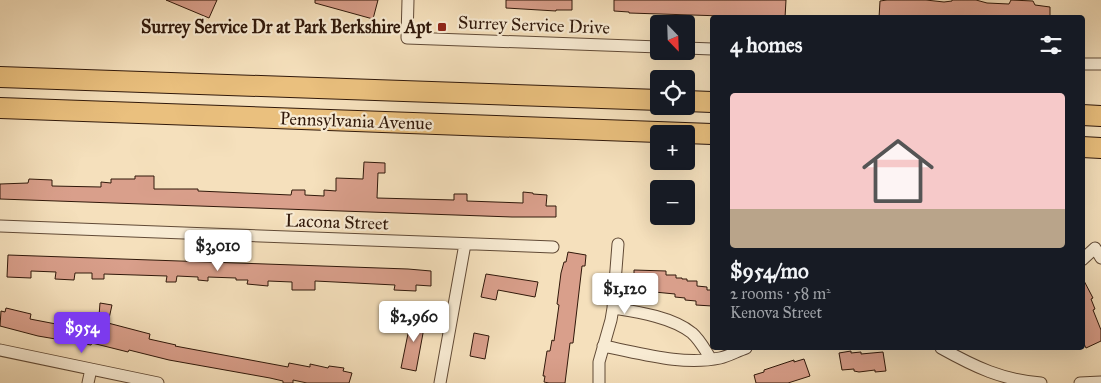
<!DOCTYPE html>
<meta charset="utf-8">
<style>
:root{--surface:#171b24;--page:#20242c;--text:#f1f3f6;--muted:#9ea1a6;--accent:#7c3aed}
body{margin:0;font-family:"IM FELL Great Primer",serif;background:var(--page);color:var(--text);height:100vh;display:flex;flex-direction:column;font-size:19px;white-space:nowrap}
*{box-sizing:border-box;margin:0}
p{font-size:16px;color:var(--muted)}
.icon{flex:none;width:28px;height:28px;fill:none;stroke:currentColor;stroke-width:2;stroke-linecap:round;stroke-linejoin:round}
.map{position:relative;flex:1;overflow:hidden}
.drawer{position:absolute;left:710px;top:15px;width:375px;height:335px;display:flex;flex-direction:column;background:var(--surface);border-radius:5px;box-shadow:0 5px 20px #0002}
.drawer>*{flex:none}
.needle{width:32px;rotate:157deg}
.buttons{position:absolute;left:650px;top:15px;display:grid;gap:10px}
.buttons a{display:grid;place-items:center;width:45px;height:45px;border-radius:5px;background:var(--surface);box-shadow:0 5px 20px #0002;font-size:25px}
.price{position:absolute;translate:-50% -42px;padding:0 11px;border-radius:5px;background:#fff;color:#222;font-size:16px;line-height:32px;filter:drop-shadow(0 1px 2px #0008)}
.price::after{content:'';position:absolute;left:50%;top:30px;width:15px;height:11px;margin-left:-8px;background:inherit;clip-path:polygon(0 0,100% 0,50% 100%)}
.price.on{background:var(--accent);color:#fff}
ul{padding:0;list-style:none}
li{display:grid;align-content:center;gap:10px;height:265px;padding:0 20px}
li span{display:grid;place-items:center;height:155px;border-radius:5px;color:#555}
li>.icon{margin-inline-start:auto}
span .icon{width:90px;height:90px;fill:#fffc;stroke-width:1}
li b{font-size:21px}
h2{display:flex;justify-content:space-between;align-items:center;height:60px;padding:0 20px;font-size:21px}
.map>svg:first-child{display:block}
.building{fill:#d99f8b;stroke:#30180a}
.lines{fill:none;stroke-linecap:round;stroke-linejoin:round}
.street-casing{stroke:#614a36;stroke-width:13}
.highway-casing{stroke:#30180a;stroke-width:22}
.street{stroke:#f8ebd3;stroke-width:11}
.highway{stroke:#eac07e;stroke-width:20}
.poi-dot{fill:#8f2418;stroke:#f8ebd3;stroke-width:2}
.labels{text-anchor:middle;dominant-baseline:central;stroke-width:4.5;stroke-linejoin:round;paint-order:stroke}
.street-label{font-size:18px;fill:#30180a;stroke:#f8ebd3}
.poi-label{font-size:18px;font-weight:bold;fill:#30180a;stroke:#f8ebd3;text-anchor:end}
</style>
<div class="map">
<svg width="1101" height="383" viewBox="0 0 1101 383">
<rect width="100%" height="100%" fill="#f5e0bc"/>
<filter id="stains"><feTurbulence type="fractalNoise" baseFrequency=".004" numOctaves="4"/><feColorMatrix values="0 0 0 0 .2 0 0 0 0 .09 0 0 0 0 .02 0 0 0 .5 -.17"/></filter>
<radialGradient id="worn" r=".72"><stop offset=".6" stop-color="#630" stop-opacity="0"/><stop offset="1" stop-color="#630" stop-opacity=".3"/></radialGradient>
<!-- building -->
<path class="building" d="M166,0h51l-8,18z
M315,0h63l-5,19 -58,-16z
M506,0h66v10h-16v1l-50,-3z
M614,0h172l-1,18 -156,-5v-1l-15,-1z
M887,0h39l18,2 8,-1v-1h24l11,3 22,1 2,-4 22,1 2,4 15,2v11h-171l1,-17z
M364,162l21,1v10h-7l-1,25 77,2v-6h13v7l56,2v-11l10,1v1l14,1 -1,11h10v11h-44l-512,-18v-15l28,-1 1,-4 23,1v6l49,1v-5l10,1v-4h24v-3h19v13h44v2l93,4 1,-5h13v5l19,1v-6l12,1v-13l27,1z
M568,252l18,3 -1,11h-3l-9,77h-3l-5,40h-16l-5,-1 1,-6h-2l4,-25h3l2,-11 2,1 5,-36 -2,-1 4,-31 3,-11h2z
M8,255l400,14 23,2v15l-15,-1v6l-22,-1 1,-5 -80,-4v9h-23v-8l-24,-1v5l-21,-2 1,-4h-12v-2l-28,-1v4l-10,-1v-3l-21,-1 -1,6h-10l1,-6 -63,-2v5h-12v-6h-17l-1,7 -19,-1 1,-7 -25,-1v7l-24,-1z
M634,270l32,1v4h10v3h6v1h5v2h10v5l10,1v3h5v16l-16,-1v-4l-11,-1v-2l-10,-1v-3l-31,-3v-2h-10z
M486,274l52,8 -3,15 -37,-7 -2,10 -15,-3z
M1082,277l11,21 -2,1 4,10 -2,1 8,20v11l-15,7 -4,-8z
M100,303l12,2 -4,18 42,11 -1,5 27,6 -1,1 113,21 1,-4 21,4v-3l18,4 1,-2 15,2 -1,3 9,2 -3,10h-42l-14,-3v3h-10v-2l-13,-3 -101,-18 -40,-10 -1,2 -36,-9 -1,2 -53,-9 -38,-10 1,-15 4,1 1,-4 25,6 -1,5 52,10 3,-15 14,2z
M412,314l14,3 -10,54 -15,-3z
M474,333l15,3 -4,23 -15,-3z
M851,351v2l10,-1v2l22,-2 3,19 -11,1v-2l-16,2 -5,-1v-2l-12,1 -3,-17z
M804,359l6,17 -22,7h-32l-2,-8 10,-3v-2l30,-10v2z"/>
<g class="lines">
<!-- street casing -->
<g class="street-casing">
<path id="street" d="M408,0l-1,38 252,9
M686,48l26,1
M1082,64h19
M0,226l553,21
M1082,260l13,-12 6,10
M613,308c25,4 59,9 79,25 8,7 13,17 19,26
M603,346c37,7 79,20 117,12 9,-2 17,-7 26,-10
M941,348c34,19 61,32 100,35
M0,350l158,33
M88,383l3,-14
M440,383l25,-139
M599,383v-21l12,-42 2,-12 5,-64
M1080,383l21,-1"/>
</g>
<!-- highway casing -->
<g class="highway-casing">
<path id="highway" d="M0,77l659,23
M686,101l26,1
M0,108l712,26
M1082,115l19,1
M1082,147l19,1"/>
</g>
<!-- street -->
<use href="#street" class="street"/>
<!-- highway -->
<use href="#highway" class="highway"/>
</g>
<!-- markers -->
<rect class="poi-dot" x="437" y="22" width="10" height="10" rx="2.5"/>
<g class="labels">
<!-- street labels -->
<g class="street-label">
<text transform="translate(534 25) rotate(2)">Surrey Service Drive</text>
<text transform="translate(356 121) rotate(2)">Pennsylvania Avenue</text>
<text transform="translate(337 222) rotate(2)">Lacona Street</text>
</g>
<!-- poi labels -->
<g class="poi-label">
<text x="432" y="27">Surrey Service Dr at Park Berkshire Apt</text>
</g>
</g>
<rect width="100%" height="100%" filter="url(#stains)"/>
<rect width="100%" height="100%" fill="url(#worn)"/>
</svg>
<div class="buttons">
<a><svg class="needle" viewBox="-14 -14 28 28"><path d="M0-13l5 13h-10z" fill="#e53935"/><path d="M0 13l5-13h-10z" fill="#9ea1a6"/></svg></a>
<a><svg class="icon" aria-label="locate" viewBox="0 0 24 24"><circle cx="12" cy="12" r="6"/><path d="M12 2v4M12 18v4M2 12h4M18 12h4"/></svg></a>
<a>+</a>
<a>−</a>
</div>
<b class="price" style="left:218px;top:272px">$3,010</b>
<b class="price" style="left:625px;top:315px">$1,120</b>
<b class="price" style="left:414px;top:343px">$2,960</b>
<b class="price on" style="left:82px;top:354px">$954</b>
<section class="drawer">
<h2>4 homes<svg class="icon" aria-label="filters" viewBox="0 0 24 24"><path d="M4 7h16M4 17h16"/><circle cx="9" cy="7" r="2"/><circle cx="15" cy="17" r="2"/></svg></h2>
<ul>
<li><span style="background:linear-gradient(#f6c9c9 75%,#b9a48a 0)"><svg class="icon" aria-label="home" viewBox="0 0 24 24"><path d="M3 11l9-7 9 7M6 9v11h12V9"/></svg></span><div><b>$954/mo</b><p>2 rooms · 58 m²</p><p>Kenova Street</p></div></li>
</ul>
</section>
</div>
